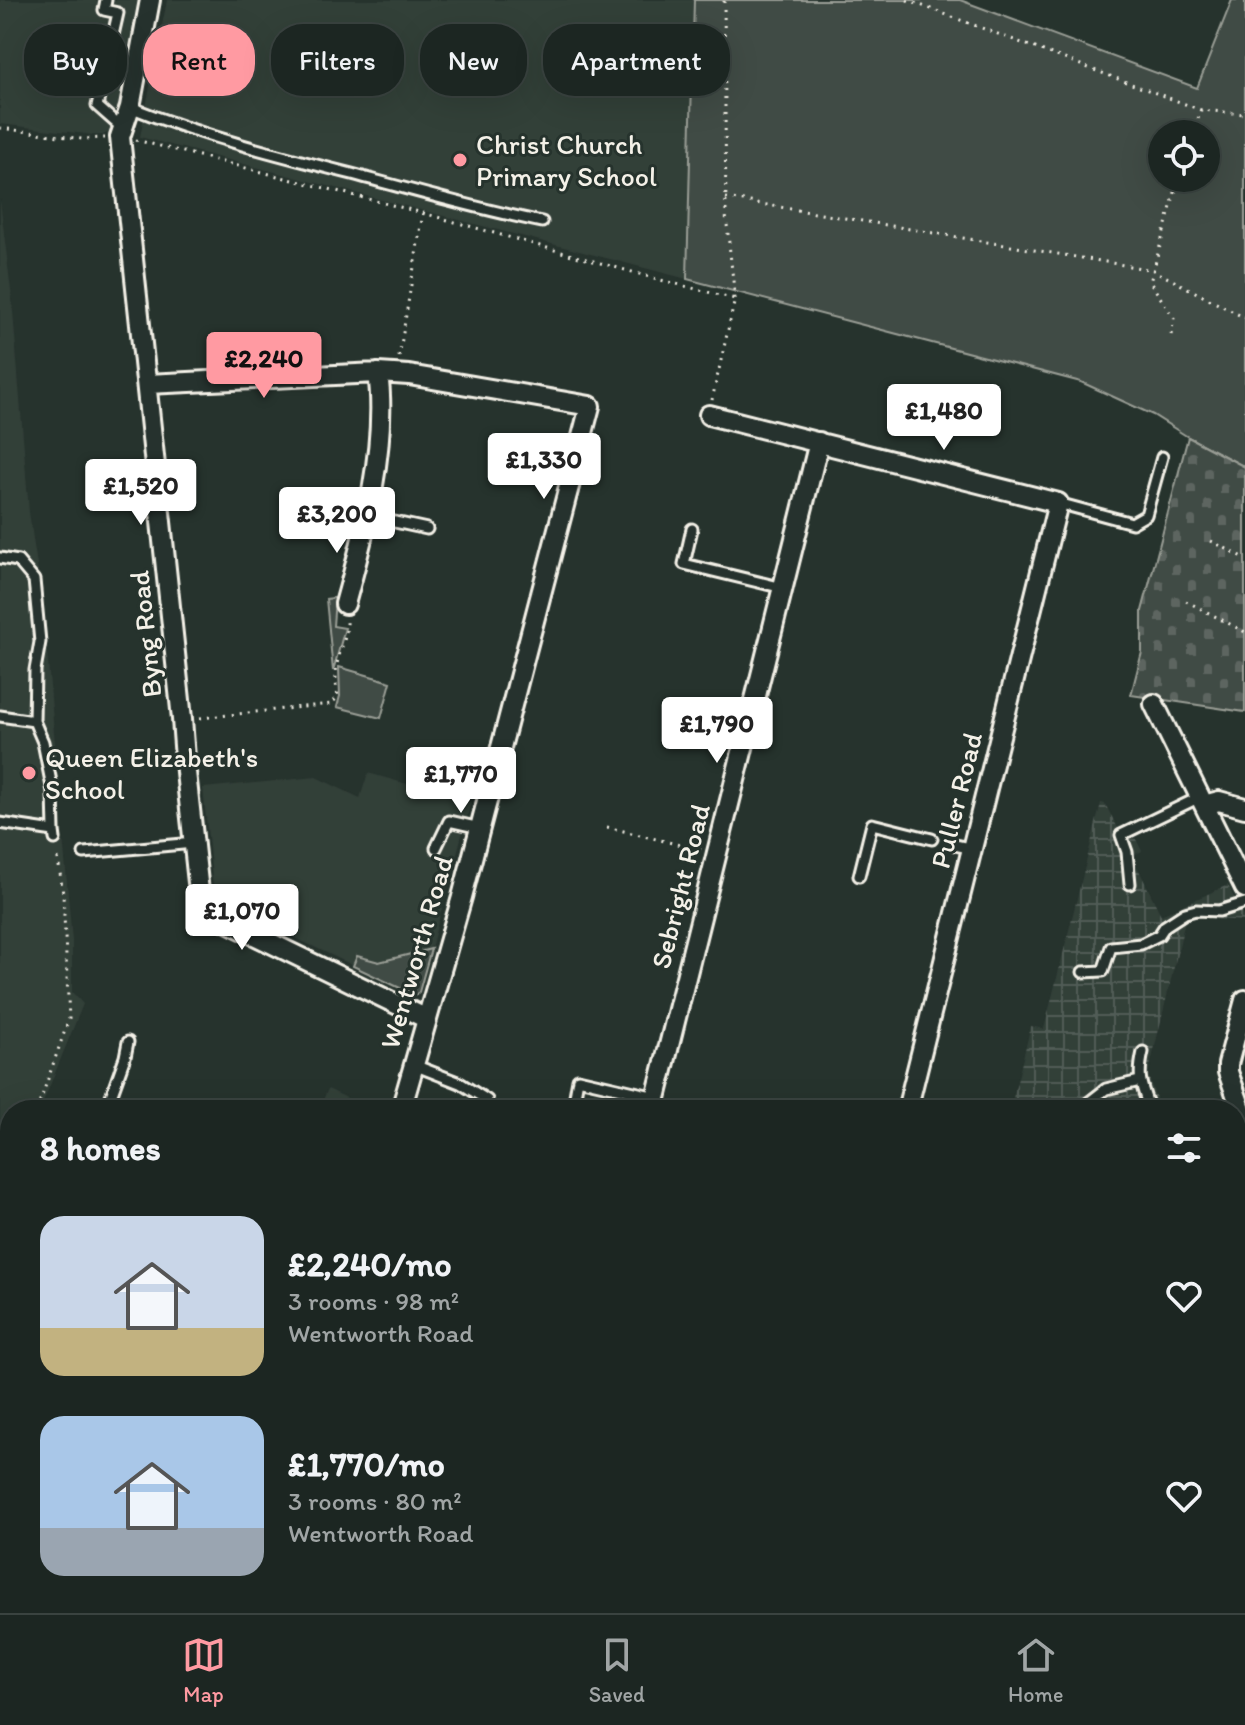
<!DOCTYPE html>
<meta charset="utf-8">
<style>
:root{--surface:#1c2622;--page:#252e2a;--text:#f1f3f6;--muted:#a0a5a5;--line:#3a4340;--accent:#ff9aa2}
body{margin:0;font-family:Itim,sans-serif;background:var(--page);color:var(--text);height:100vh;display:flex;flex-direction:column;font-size:30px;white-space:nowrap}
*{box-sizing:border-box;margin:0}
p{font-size:26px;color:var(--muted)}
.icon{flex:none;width:44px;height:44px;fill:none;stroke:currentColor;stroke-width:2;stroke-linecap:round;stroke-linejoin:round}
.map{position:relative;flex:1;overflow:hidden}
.side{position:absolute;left:0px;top:1100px;width:1246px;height:514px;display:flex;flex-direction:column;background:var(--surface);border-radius:32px 32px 0 0;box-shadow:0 8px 32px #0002,0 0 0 2px var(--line)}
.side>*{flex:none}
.top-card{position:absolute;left:24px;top:24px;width:800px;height:72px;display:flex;gap:16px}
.controls{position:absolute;left:1148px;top:120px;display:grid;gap:16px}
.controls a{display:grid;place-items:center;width:72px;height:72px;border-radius:50%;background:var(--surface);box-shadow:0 8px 32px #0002,0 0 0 2px var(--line);font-size:40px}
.price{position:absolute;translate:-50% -68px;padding:0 18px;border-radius:8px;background:#fff;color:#222;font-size:26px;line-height:52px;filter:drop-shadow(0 2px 4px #0008)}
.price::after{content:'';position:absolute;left:50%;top:48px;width:24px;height:18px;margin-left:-12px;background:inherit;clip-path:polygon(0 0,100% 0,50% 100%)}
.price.on{background:var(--accent);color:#111}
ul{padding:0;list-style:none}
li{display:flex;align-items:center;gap:24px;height:200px;padding:0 40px}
li span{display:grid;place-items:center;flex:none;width:224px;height:160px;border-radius:24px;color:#555}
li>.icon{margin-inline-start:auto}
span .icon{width:96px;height:96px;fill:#fffc;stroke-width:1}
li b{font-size:34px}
h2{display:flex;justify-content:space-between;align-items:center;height:96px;padding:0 40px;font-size:34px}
.chip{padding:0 28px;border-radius:32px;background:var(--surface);box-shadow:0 8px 32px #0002,0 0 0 2px var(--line);font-size:28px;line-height:72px}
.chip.on{background:var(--accent);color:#111}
.tab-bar{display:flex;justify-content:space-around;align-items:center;height:112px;border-top:2px solid var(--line);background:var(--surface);font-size:22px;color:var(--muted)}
.tab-bar a{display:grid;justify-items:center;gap:4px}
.tab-bar .on{color:var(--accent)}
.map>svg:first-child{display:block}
.built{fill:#333f39}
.industrial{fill:url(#industrial-grid)}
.green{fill:#414b45;stroke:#9a9e96;stroke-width:2;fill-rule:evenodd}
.cemetery{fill:url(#cemetery-stones);stroke:#9a9e96;stroke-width:2}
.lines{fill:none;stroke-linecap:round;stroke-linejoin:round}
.service-casing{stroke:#f4f1e8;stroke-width:15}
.minor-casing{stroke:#f4f1e8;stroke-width:24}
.path{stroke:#f4f1e8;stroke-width:3;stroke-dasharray:2 6;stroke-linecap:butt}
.service{stroke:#26332d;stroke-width:9}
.minor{stroke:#26332d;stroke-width:18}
.poi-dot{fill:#ff9aa2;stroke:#26332d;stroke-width:3}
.labels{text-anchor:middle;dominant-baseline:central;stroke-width:6;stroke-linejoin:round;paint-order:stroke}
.poi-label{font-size:28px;fill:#f4f1e8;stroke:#26332d;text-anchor:start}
.street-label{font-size:28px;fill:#f4f1e8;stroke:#26332d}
</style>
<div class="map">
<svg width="1245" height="1613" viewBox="0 0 1245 1613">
<defs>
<pattern id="industrial-grid" width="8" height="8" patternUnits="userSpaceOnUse" patternTransform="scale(2)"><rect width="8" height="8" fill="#333f39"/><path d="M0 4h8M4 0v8" fill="none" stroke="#515b56"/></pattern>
<pattern id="cemetery-stones" width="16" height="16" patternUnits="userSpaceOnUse" patternTransform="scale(2)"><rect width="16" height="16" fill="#414b45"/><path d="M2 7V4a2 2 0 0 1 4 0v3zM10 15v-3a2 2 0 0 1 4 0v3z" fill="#5d6560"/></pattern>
</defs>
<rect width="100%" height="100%" fill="#26332d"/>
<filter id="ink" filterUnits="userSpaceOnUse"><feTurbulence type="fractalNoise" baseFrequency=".0125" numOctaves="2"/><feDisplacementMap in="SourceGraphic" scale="16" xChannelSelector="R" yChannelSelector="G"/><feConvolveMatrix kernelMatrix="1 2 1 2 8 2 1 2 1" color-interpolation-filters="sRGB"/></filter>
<g filter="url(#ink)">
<!-- built -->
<path class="built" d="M0,0h141l-21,114 -11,18 -6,3h-9l-94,-11z
M167,0h527l-7,279 -547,-142z
M0,200l12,99 17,213 14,93 29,336v51l11,12 -43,106h-30v78l-10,26z
M368,773l103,29 -52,190 -4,3 -197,-94 -4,-5 -11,-108 113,-11 44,21z
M328,1089l44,21h1h-60l3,-7 5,1z
M603,1089l40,9 -3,12h-40z
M916,1604h63l-15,9h-42z"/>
<!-- industrial -->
<path class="industrial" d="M1186,798l5,10 -57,27 8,16 -10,5 29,59 67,-30 17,36 -59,-4 -38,158 12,35h-13l-4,-11 -38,11h-95l21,-84 13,3 57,-226 4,1 14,26z"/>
<!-- green -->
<path class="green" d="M694,0h266l237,88 35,-88h13v467l-57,-30 -35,-22 -72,-33 -394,-103zM1206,134v44h-44v-44z
M335,598l-2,28 12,2 -12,43 -7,-72z
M339,667l52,15 -10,36 -44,-11 3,-11z
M431,949l-12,43 -4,3 -62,-29 4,-10 22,6z
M1080,1604h53l-8,9h-39z"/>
<!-- cemetery -->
<path class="cemetery" d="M1188,437l57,30v245l-114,-17 11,-43v-41z"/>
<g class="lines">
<!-- service casing -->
<g class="service-casing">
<path id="service" d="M106,0l-2,10 14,3 -21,93 26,23
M107,69c-8,-1 -19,-1 -26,-5 -12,-7 -13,-27 0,-33 10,-4 23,1 32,4
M130,107c72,29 147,48 222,67 63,17 126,35 190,48
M1058,503l74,20 14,-8 16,-58
M367,516l60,13
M692,529l-8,35 99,24
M0,558l18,3 16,19 6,62 -5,28 -1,51 9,21 10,50 1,39
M0,716l34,5
M0,823l54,8 1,8
M955,845l18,4
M436,848l13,-27 31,7
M84,853l110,-10
M859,876l13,-52 60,15
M1130,884l-3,-32 -6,-17 79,-38
M1083,972l20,-1 8,-24 30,-3 18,-9 6,-9 20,-13 11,-3 23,1 26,-8
M1143,1052c-6,26 -2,33 7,58
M414,1065l46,18 27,17v10
M573,1107l5,-28 78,18
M1045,1108l19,2
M106,1110l19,-53 3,-15
M1079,1110l27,-21 34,-8
M1236,1225l3,10 -3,7
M0,1450l10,8
M1236,1464h9
M1064,1604l5,9
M852,1613l14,-9"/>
</g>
<!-- minor casing -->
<g class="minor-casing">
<path id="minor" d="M150,0l-20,107 -10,30 62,582 4,53 13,120 3,12 9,10 216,105
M147,384l231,-11 31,2 181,31 -128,491 -61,213
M709,415l349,88 -151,607
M345,604c19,-69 43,-160 33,-231
M1154,704l91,184
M1204,805l15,-4 26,7
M1245,1000l-17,64v8l17,48
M653,1110l166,-668
M1236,1165l9,-3
M0,1541l10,-19
M1236,1542h9
M300,1604l3,9
M476,1604l4,9
M675,1604l4,9
M899,1604l6,9
M234,1613l4,-9
M994,1613l14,-9
M1147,1613l2,-9"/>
</g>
<!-- path -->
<path class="path" d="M907,0l294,110
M0,128l82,11 23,-1
M1193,134l8,-24 44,4
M136,140l287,73 234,66 78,20
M726,198l427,72 92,48
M1171,335l3,-17 -24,-36 29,-104
M399,357l25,-150
M712,400l23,-101 -9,-84 -2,-215
M1211,541l34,17
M1186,601l59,31
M200,718l131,-14 7,-7c-2,-11 -3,-22 -1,-33 3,-15 11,-29 10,-45
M607,827l94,23
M37,1110l32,-91 -6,-125 -6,-42
M1031,1613l18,-9
M1082,1613l13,-9"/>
<!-- service -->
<use href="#service" class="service"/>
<!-- minor -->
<use href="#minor" class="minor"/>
</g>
</g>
<!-- markers -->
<g class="poi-dot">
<circle cx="460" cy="160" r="8"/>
<circle cx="29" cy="773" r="8"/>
</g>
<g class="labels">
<!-- poi labels -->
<g class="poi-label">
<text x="476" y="144">Christ Church<tspan x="476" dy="32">Primary School</tspan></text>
<text x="45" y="757">Queen Elizabeth's<tspan x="45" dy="32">School</tspan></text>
</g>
<!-- street labels -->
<g class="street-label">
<text transform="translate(145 634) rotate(-96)">Byng Road</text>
<text transform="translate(956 800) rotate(-76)">Puller Road</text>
<text transform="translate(680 886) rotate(-76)">Sebright Road</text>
<text transform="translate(416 952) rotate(-74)">Wentworth Road</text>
</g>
</g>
</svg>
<div class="controls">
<a><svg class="icon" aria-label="locate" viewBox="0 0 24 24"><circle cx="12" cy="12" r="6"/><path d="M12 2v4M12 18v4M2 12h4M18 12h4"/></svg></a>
</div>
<b class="price on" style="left:264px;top:400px">£2,240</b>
<b class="price" style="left:944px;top:452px">£1,480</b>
<b class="price" style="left:544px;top:501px">£1,330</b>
<b class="price" style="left:141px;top:527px">£1,520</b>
<b class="price" style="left:337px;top:555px">£3,200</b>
<b class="price" style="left:717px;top:765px">£1,790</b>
<b class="price" style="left:461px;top:815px">£1,770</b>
<b class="price" style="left:242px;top:952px">£1,070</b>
<div class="top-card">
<a class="chip">Buy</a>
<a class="chip on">Rent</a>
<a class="chip">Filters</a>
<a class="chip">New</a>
<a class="chip">Apartment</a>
</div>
<section class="side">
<h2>8 homes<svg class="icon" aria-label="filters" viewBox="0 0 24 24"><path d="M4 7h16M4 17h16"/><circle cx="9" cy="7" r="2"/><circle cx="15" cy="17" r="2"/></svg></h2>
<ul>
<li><span style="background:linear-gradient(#c9d6e8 70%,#c2b280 0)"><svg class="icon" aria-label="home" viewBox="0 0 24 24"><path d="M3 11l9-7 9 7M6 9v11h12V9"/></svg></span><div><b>£2,240/mo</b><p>3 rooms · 98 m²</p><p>Wentworth Road</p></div><svg class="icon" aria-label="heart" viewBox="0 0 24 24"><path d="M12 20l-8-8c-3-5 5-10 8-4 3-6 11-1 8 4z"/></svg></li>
<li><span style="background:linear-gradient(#a9c7e8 70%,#9aa5b1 0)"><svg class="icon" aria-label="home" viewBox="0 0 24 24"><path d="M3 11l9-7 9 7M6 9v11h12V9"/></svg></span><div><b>£1,770/mo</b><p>3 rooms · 80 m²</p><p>Wentworth Road</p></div><svg class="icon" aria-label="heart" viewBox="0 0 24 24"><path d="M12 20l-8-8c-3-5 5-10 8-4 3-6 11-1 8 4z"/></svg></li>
</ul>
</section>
</div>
<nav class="tab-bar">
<a class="on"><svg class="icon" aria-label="map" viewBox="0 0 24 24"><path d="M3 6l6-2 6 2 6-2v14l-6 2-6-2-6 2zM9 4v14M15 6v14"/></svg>Map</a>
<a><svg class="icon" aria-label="saved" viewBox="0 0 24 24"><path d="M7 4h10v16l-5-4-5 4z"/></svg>Saved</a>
<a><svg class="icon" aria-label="home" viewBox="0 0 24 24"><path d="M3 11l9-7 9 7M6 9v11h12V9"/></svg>Home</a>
</nav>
